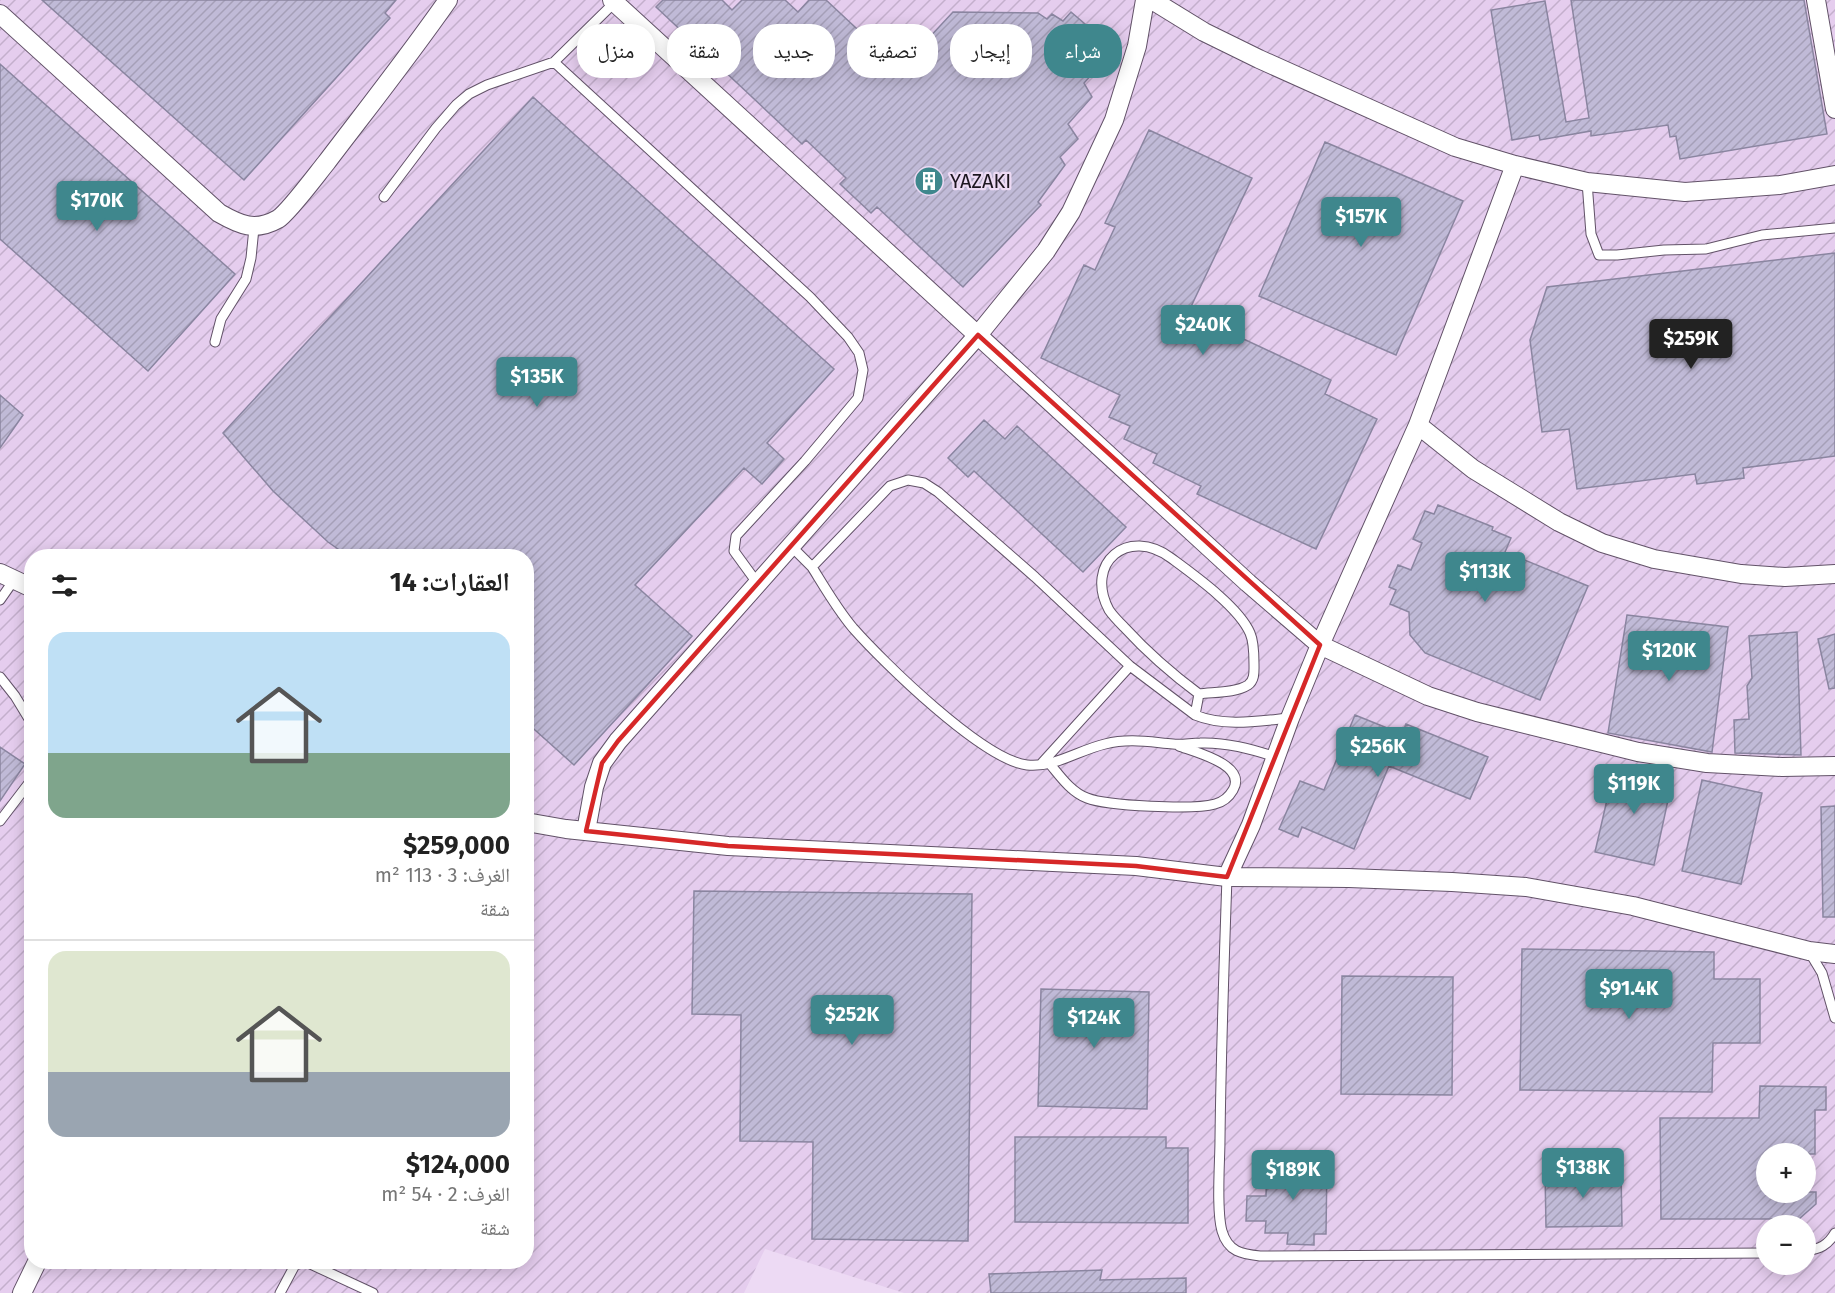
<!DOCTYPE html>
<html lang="ar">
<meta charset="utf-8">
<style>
:root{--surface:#fff;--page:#f2f2f2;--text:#222;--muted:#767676;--line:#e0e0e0;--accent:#3f878d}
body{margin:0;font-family:"Fira Sans","Noto Naskh Arabic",sans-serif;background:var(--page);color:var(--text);direction:rtl;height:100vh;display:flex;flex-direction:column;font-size:22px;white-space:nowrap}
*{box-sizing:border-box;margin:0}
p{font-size:20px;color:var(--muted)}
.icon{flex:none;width:33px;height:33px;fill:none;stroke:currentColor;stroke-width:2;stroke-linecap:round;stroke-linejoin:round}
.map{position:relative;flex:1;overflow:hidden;direction:ltr}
.side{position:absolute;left:24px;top:549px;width:510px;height:720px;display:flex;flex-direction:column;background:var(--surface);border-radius:24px;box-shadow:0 3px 15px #0003;direction:rtl}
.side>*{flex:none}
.banner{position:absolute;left:552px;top:24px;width:570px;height:54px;direction:rtl;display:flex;gap:12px}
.tools{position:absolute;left:1756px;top:1143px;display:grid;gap:12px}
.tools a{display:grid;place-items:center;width:60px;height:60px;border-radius:50%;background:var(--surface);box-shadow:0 3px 15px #0003;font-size:30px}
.price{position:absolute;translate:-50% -51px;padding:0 14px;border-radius:6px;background:var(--accent);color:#fff;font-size:20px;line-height:39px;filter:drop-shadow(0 2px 3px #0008)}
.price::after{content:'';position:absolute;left:50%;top:36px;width:18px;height:14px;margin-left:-9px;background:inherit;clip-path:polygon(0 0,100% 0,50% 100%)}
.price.active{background:#222;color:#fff}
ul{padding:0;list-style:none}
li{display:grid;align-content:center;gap:12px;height:318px;padding:0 24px}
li+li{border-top:2px solid var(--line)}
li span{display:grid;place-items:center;height:186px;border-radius:18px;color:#555}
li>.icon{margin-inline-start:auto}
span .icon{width:108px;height:108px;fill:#fffc;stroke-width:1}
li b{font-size:26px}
h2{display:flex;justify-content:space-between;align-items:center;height:72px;padding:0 24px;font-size:26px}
.pill{padding:0 21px;border-radius:24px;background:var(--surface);box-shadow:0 3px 15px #0003;font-size:21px;line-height:54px}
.pill.active{background:var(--accent);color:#fff}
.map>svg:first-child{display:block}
.industrial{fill:url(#industrial-furrows);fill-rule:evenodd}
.building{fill:url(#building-hatch);stroke:#8a85a0;stroke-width:1.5}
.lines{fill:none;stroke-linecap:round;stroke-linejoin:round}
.service-casing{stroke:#625268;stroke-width:11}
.minor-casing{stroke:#625268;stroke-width:20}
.service{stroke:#fff;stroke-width:9}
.minor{stroke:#fff;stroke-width:18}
.marked{fill:none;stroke:#d62828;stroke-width:4.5;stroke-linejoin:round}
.labels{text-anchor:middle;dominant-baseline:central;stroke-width:4.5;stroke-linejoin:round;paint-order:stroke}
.poi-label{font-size:20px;fill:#1d161f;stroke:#eddaf4;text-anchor:start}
</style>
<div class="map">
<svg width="1835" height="1293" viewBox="0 0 1835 1293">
<defs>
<pattern id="industrial-furrows" width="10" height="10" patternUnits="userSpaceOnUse" patternTransform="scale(1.5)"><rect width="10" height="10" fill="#e5cdee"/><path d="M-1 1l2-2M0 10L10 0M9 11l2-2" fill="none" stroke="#c4afcc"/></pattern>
<pattern id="building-hatch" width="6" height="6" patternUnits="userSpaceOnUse" patternTransform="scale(1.5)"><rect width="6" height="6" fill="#c0bad7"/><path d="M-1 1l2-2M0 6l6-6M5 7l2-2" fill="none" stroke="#a59fb8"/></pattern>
</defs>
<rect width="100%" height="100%" fill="#eddaf4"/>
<!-- industrial -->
<path class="industrial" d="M0,0h1835v1293h-931l-139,-44 -21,44h-744zM32,556h494v706h-494zM1767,1154h39v38h-39zM1767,1226h39v38h-39z"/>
<!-- building -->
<path class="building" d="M42,0h354l-11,13 5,5 -146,162z
M663,0h59l10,10 10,-10h43l13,12 11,-12h17l74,69 53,-57 85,1 9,6 5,-5 11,7 8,-9 34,29 -19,21 10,8 -12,13 8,14 -24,27 10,15 -18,18 5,8 -27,37 3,3 -78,82 -86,-80 -6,6 -31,-29 6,-6 -40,-38 -4,4 -146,-137z
M1571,0h233l23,134 -147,25 -4,-23 -6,1 -2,-12 -77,11v-5l-51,9 -1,-5 -27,5 -21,-130 54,-9 21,121 23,-4z
M0,64l235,210 -87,97 -148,-132z
M533,97l301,272 -67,74 17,16 -22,25 -18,-16 -109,117 57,51 -118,129 -48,-43v-166h-178l-20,-14 -55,-51 -50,-58z
M1149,130l103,48 -64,135 143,67 -6,14 52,25 -61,130 -119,-55 4,-8 -48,-23 4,-9 -33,-15 6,-13 -21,-9 11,-22 -79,-37 43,-93 11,5 20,-43 -10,-4z
M1325,142l138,59 -67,154 -137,-59z
M1835,253v203l-92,12 1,10 -47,6 -2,-10 -118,15 -8,-60 -27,3 -12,-92 17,-53z
M0,395l23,20 -23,33z
M984,420l21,19 12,-13 109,101 -43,45 -109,-101 -6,6 -20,-19z
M1438,505l55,22 -1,3 19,8 -6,14 83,34 -48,114 -115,-47 -15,-18 -1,-23 -19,-8 6,-14 -7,-3 9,-22 13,5 11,-27 -9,-4 12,-28 9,3z
M1627,615l101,12 -16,125 -104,-19z
M1797,632l4,123 -66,-2 -1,-33 15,-1 -2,-33 5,-8 -3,-42z
M1835,634v54l-6,1 -11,-50z
M1355,715l47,19 4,-10 82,33 -18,42 -81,-33 -35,83 -52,-22 -4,10 -19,-8 21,-48 24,9z
M0,747l25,17 -25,37z
M1615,765l58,12 -19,88 -59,-13z
M1702,780l60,13 -21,91 -59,-13z
M1835,806v111h-12l-2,-110z
M694,891l278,3 -4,347 -156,-2 1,-97 -73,-1 1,-126 -49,-1z
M1522,949l192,3v27h46v64h-47l-1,49 -192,-2z
M1342,976l111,1 -1,118 -111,-1z
M1041,989l108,3 -2,117 -109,-3z
M1760,1086l66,1v23h-11v44h-48v38h49v12l-17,15h-138l-1,-101h99z
M1015,1137h151v11h22v75l-173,-1z
M1267,1161l60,1 -1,72h-12v11l-27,-1 1,-11h-23l1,-12h-20l1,-25h19z
M1621,1171l1,55 -76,1 -1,-55z
M1102,1270l-2,10 86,-2v15h-195l-2,-19z"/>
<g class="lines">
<!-- service casing -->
<g class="service-casing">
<path id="service" d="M554,62l256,235 38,40 11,16 4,17 -5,28 -53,63 -69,75 -2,15 24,33
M1587,182l4,52 8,21h18l47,-5 42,-1 56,-14 73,-7
M384,197l52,-69 20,-23 13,-11 18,-9 67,-23 61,-60
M215,342l6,-23 25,-40 5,-21 3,-30
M791,546l21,21 78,-81 18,-6 16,3 14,9 97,85 95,89 65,49c29,12 64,6 95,3
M812,567c13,21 25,42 41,61 30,34 130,132 174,137 27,3 52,-15 78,-21 24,-6 44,-2 68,0 9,1 18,-1 27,-1 26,-1 51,6 76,14
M0,600l14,-20
M0,677l15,19 17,28
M1195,715l4,-21c14,-2 37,-1 49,-9 7,-5 6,-14 6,-21 0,-10 0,-22 -4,-31 -11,-26 -56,-58 -79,-75 -43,-32 -87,5 -62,52 4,6 10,12 15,17 23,25 48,47 75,67
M1041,764l89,-98
M1050,764c10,12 21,28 37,34 20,8 107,12 128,6 8,-2 14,-7 18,-14 15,-25 -38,-38 -54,-44
M0,821l32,-42
M1227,877c-3,87 -6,174 -7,262 0,23 -4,71 2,92 6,21 20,23 38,25l507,-3
M1810,953l12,20 13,45
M1806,1251c14,-2 22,-6 29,-18
M280,1293l15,-28 11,-3 67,31"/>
</g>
<!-- minor casing -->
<g class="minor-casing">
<path id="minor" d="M612,0l636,583 72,62 108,51 49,16 161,40 69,11 75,4 53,-1
M1152,0l52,32 55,27 196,88 60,18 72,17 98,10 95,-7 55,-10
M1816,0l19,109
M0,14l219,199c21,12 36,19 59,6 10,-6 39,-45 48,-56 41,-54 83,-107 122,-163
M1418,425l55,44 86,53 43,21 52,16 87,15 44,3 50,-3
M0,573l32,15
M526,822l40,7 162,17 408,20 91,11 122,1 103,4 74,5 107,19 176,45 26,3
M586,831l8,-44 8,-24 16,-22 360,-406 68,-84 25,-39 43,-92 23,-74 8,-46
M1227,877l24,-52 39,-107 30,-73 98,-220 97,-260
M22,1293l15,-31"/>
</g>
<!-- service -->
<use href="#service" class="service"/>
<!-- minor -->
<use href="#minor" class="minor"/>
</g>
<!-- marked area -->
<path class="marked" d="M978,335l342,310 -93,232 -91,-11 -408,-20 -142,-15 16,-68 16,-22z"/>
<!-- icons -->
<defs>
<g id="building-disc" transform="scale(1.5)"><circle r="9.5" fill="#3f878d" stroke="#eddaf4"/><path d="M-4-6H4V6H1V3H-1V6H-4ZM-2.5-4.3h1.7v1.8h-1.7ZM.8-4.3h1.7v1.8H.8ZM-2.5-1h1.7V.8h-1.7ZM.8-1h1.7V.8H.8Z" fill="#fff"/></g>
</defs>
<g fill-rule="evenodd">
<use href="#building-disc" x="929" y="181"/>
</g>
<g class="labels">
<!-- poi labels -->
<g class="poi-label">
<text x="950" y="181">YAZAKI</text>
</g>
</g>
</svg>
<div class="tools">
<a>+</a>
<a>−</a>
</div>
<b class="price" style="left:97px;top:232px">$170K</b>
<b class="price" style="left:1361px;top:248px">$157K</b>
<b class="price" style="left:1203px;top:356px">$240K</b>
<b class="price active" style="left:1691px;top:370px">$259K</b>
<b class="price" style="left:537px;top:408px">$135K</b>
<b class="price" style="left:1485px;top:603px">$113K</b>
<b class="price" style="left:1669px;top:682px">$120K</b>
<b class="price" style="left:1378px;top:778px">$256K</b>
<b class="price" style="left:1634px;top:815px">$119K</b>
<b class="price" style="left:1629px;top:1020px">$91.4K</b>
<b class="price" style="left:852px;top:1046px">$252K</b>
<b class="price" style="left:1094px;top:1049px">$124K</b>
<b class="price" style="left:1583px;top:1199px">$138K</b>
<b class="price" style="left:1293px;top:1201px">$189K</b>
<div class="banner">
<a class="pill active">شراء</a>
<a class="pill">إيجار</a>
<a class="pill">تصفية</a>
<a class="pill">جديد</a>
<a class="pill">شقة</a>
<a class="pill">منزل</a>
</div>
<section class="side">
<h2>العقارات: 14<svg class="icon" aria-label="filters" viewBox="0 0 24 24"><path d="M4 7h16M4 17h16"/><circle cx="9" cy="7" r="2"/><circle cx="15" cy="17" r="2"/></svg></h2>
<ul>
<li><span style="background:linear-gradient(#bfe0f5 65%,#7fa58c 0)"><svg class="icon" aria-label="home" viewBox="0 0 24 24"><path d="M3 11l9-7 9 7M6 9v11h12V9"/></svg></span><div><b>$259,000</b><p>الغرف: 3 · 113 m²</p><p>شقة</p></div></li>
<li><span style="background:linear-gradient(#dfe7d0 65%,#9aa5b1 0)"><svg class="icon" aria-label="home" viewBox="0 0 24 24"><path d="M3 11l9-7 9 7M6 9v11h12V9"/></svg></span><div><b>$124,000</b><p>الغرف: 2 · 54 m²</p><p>شقة</p></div></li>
</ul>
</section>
</div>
